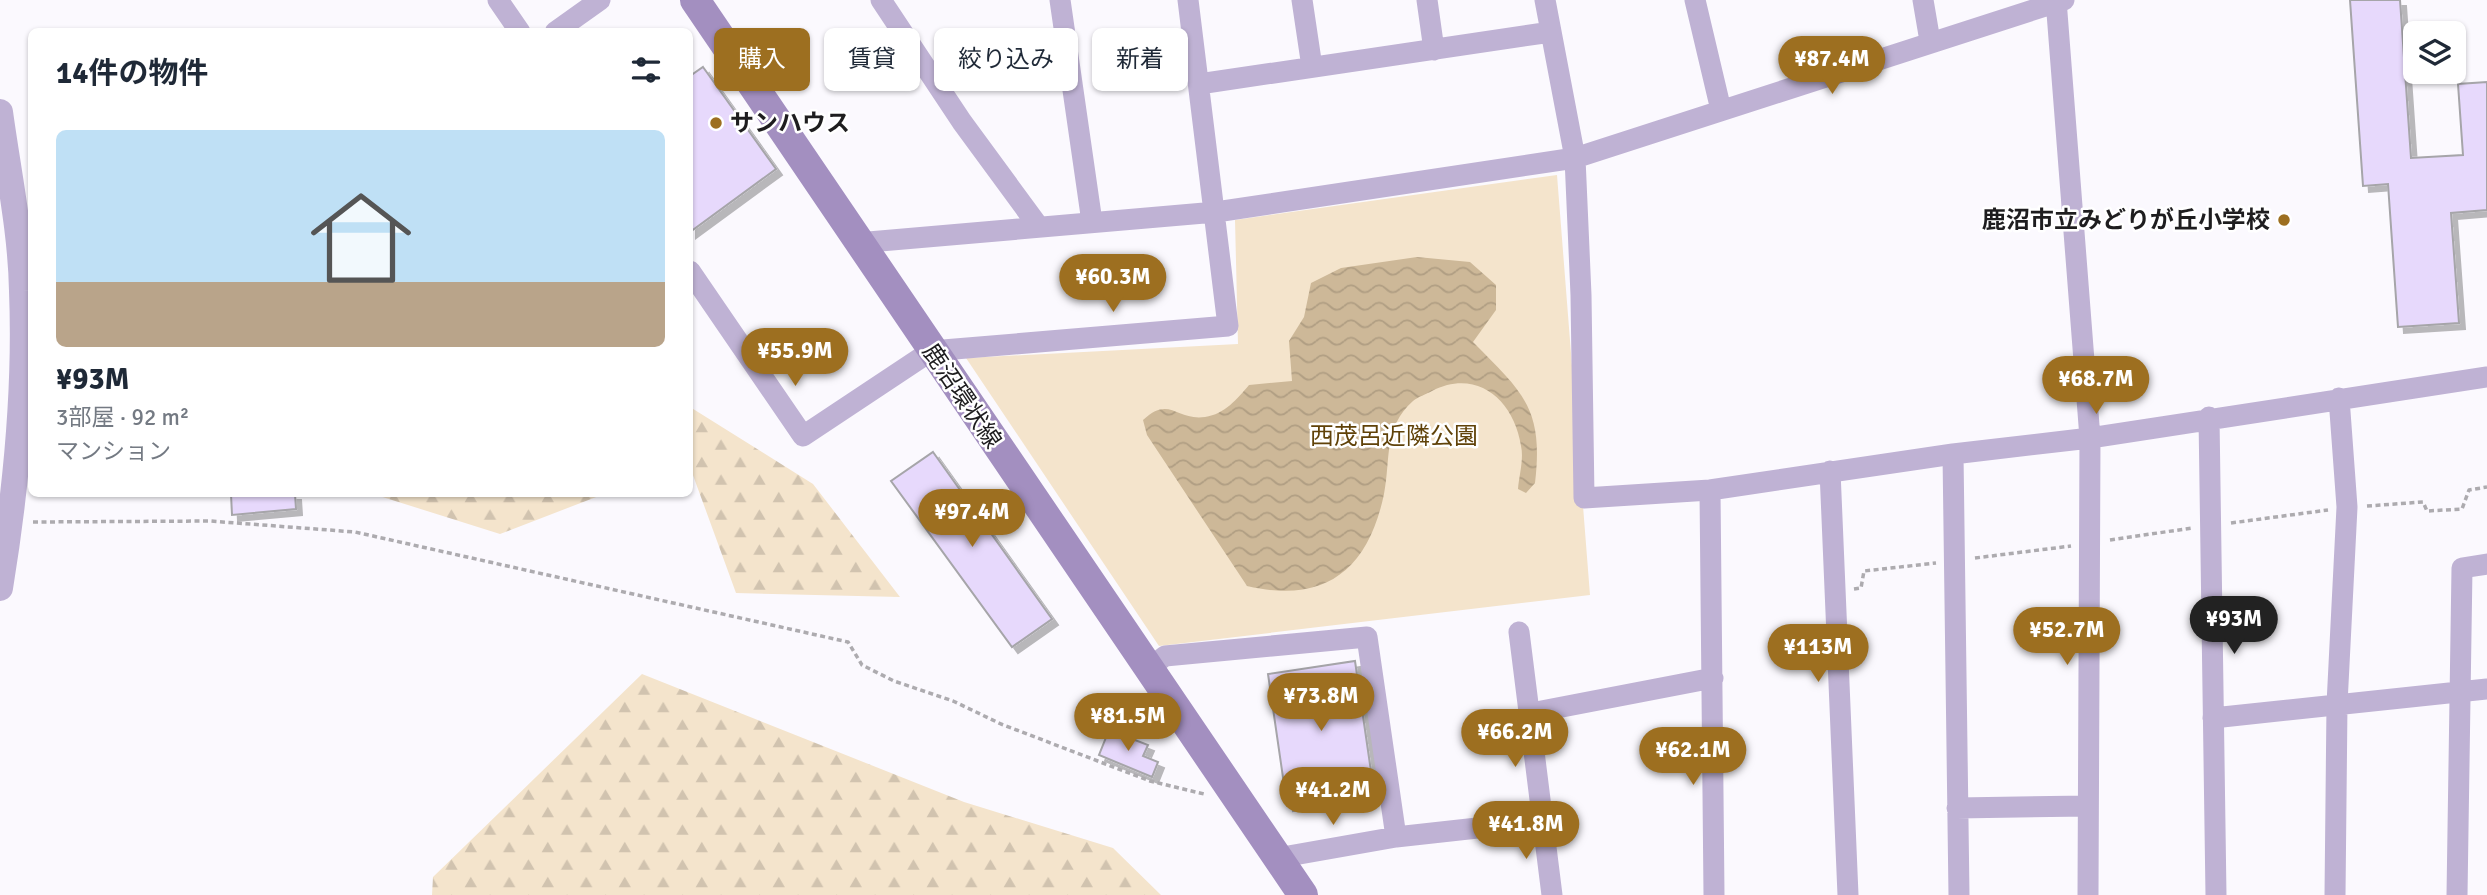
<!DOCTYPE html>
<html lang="ja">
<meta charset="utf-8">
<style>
:root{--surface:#fff;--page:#f2f2f3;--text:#1f2937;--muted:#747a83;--accent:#9d6f20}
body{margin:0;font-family:Signika,"Noto Sans JP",sans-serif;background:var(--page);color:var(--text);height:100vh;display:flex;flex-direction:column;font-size:26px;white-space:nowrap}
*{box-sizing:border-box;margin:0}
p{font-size:23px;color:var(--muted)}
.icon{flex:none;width:38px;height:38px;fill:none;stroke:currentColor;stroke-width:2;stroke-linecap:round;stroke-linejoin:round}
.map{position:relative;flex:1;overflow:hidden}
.side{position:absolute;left:28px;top:28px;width:665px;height:469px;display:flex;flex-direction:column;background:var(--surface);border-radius:10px;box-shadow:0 2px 5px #0004}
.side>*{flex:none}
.banner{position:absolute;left:714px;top:28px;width:665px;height:63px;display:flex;gap:14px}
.fabs{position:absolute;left:2403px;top:21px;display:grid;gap:14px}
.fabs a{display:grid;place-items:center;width:63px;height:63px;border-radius:10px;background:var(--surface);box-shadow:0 2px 5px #0004;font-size:35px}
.price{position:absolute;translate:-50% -60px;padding:0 16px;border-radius:24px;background:var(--accent);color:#fff;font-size:23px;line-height:46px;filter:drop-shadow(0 2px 4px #0008)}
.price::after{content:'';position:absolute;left:50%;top:42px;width:21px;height:16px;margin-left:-10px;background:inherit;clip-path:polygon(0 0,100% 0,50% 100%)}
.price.active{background:#222;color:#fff}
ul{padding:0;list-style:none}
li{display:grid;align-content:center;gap:14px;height:371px;padding:0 28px}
li span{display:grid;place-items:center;height:217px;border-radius:10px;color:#555}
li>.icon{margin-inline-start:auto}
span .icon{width:126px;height:126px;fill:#fffc;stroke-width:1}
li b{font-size:30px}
h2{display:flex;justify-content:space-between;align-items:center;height:84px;padding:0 28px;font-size:30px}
.tag{padding:0 24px;border-radius:10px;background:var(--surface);box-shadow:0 2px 5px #0004;font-size:24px;line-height:63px}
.tag.active{background:var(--accent);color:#fff}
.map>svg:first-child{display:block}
.green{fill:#f4e4cc}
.forest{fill:url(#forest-firs)}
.water{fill:url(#water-waves)}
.building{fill:#e7d9fc;stroke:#a6a5a9;stroke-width:2;filter:url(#shadow)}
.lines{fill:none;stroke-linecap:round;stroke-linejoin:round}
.path{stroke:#adabaf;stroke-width:3.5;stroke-dasharray:5 3.5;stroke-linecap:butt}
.minor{stroke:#bfb2d4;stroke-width:21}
.tertiary{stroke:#bfb2d4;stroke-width:26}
.secondary{stroke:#a38fc0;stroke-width:30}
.poi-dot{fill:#9d6f20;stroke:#fff;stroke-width:2.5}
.labels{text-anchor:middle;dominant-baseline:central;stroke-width:5;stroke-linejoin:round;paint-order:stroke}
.poi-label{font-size:24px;font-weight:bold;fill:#1e1d1f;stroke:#fff;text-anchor:start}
.street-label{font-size:24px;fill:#1e1d1f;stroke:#fff}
.park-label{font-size:24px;fill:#604209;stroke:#fff}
</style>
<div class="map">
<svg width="2487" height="895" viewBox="0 0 2487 895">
<defs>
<pattern id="forest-firs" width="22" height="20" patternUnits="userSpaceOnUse" patternTransform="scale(1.75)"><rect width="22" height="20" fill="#f4e4cc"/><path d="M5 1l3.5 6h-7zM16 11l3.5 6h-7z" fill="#d1c3af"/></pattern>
<pattern id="water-waves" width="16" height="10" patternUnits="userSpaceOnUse" patternTransform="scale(1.75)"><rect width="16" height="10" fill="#cdb898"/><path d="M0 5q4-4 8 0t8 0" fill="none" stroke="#b09e83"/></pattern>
<filter id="shadow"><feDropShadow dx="6" dy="6" stdDeviation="0" flood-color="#0004"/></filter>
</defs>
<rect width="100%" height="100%" fill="#fbf9fe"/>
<!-- green -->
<path class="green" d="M1557,175l33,420 -431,51 -193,-288 272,-14 -3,-124z"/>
<!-- forest -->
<path class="forest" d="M690,407l123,77 87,113 -164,-4 -46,-126z
M373,494h231l-104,40z
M642,674l322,128 149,46 48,47h-729l1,-18z"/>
<!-- water -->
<path class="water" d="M1417,257l53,5 26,23v25l-23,32c49,50 71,65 62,141l-9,10 -8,-4c1,-13 6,-30 3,-43 -7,-46 -44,-78 -89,-55 -6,3 -14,6 -19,10 -30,27 -22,58 -29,93 -16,77 -60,110 -137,92l-100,-151 -4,-15c27,-25 33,1 62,-3 20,-3 32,-18 44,-32l43,-4 -3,-40 15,-24 7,-34 30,-15z"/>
<!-- building -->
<path class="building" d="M2350,0h50l11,158 52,-3 -5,-71 29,-2v128l-36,3 8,110 -61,4 -10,-143 -25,2z
M703,67l73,102 -86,63v-156z
M933,452l119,167 -40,28 -121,-166z
M231,494h64l1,15 -64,6z
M1355,661l19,131 -87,13 -19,-131z
M1109,730l39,15 -5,11 15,6 -6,15 -53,-22z"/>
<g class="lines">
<!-- path -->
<path class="path" d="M2367,506l56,-4 4,9 35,-2 7,-19 18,-3
M33,522l177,-1 145,11 493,110 14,23 32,16 59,20 48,23 149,57 54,13
M2231,523l97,-13
M2110,540l82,-12
M1975,558l96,-12
M1854,589l7,-1 3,-17 72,-8"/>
<!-- minor -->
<path class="minor" d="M498,0l22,32
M881,0l81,122 77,105
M1060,0l32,222
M1302,0l10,67
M1427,0l7,50
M1545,0l30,158 6,137 3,203 126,-8 243,-36 137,-16 397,-61
M1695,0l26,110
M1923,0l7,41
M2056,0l34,438 -2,457
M555,32l45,-32
M1199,84l352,-52
M857,243l359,-31 359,-54 489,-158
M690,271l113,165 128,-85 297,-25 -40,-326
M2209,417l7,478
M1953,454l6,441
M1830,471l18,424
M1710,490l4,405
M1519,632l33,263
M1148,669l17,-13 202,-19 29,200
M1531,713l182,-35
M2213,718l274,-29
M1957,808l130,-2
M1277,858l119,-21 145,-16
M2335,895l2,-191 10,-197 -8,-109
M2457,895l5,-327 25,-4"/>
<!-- tertiary -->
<path class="tertiary" d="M0,112c8,59 21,120 22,179 4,100 -6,199 -22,297"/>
<!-- secondary -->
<path class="secondary" d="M695,0l608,895"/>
</g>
<!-- markers -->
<g class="poi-dot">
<circle cx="716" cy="123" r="7"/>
<circle cx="2284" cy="220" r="7"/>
</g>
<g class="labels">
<!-- poi labels -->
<g class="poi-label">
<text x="730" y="123">サンハウス</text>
<text x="2270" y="220" text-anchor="end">鹿沼市立みどりが丘小学校</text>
</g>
<!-- street labels -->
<g class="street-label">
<text transform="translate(962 396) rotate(56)">鹿沼環状線</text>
</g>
<!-- park labels -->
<g class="park-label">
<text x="1394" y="436">西茂呂近隣公園</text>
</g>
</g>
</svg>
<div class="fabs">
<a><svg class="icon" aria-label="layers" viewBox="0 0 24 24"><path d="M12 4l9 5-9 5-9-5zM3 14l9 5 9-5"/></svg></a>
</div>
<b class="price" style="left:1832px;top:96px">¥87.4M</b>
<b class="price" style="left:1113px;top:314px">¥60.3M</b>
<b class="price" style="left:795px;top:388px">¥55.9M</b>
<b class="price" style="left:2096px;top:416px">¥68.7M</b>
<b class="price" style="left:972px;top:549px">¥97.4M</b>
<b class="price active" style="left:2234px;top:656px">¥93M</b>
<b class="price" style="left:2067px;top:667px">¥52.7M</b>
<b class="price" style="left:1818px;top:684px">¥113M</b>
<b class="price" style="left:1321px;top:733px">¥73.8M</b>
<b class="price" style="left:1128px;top:753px">¥81.5M</b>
<b class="price" style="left:1515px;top:769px">¥66.2M</b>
<b class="price" style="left:1693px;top:787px">¥62.1M</b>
<b class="price" style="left:1333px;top:827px">¥41.2M</b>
<b class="price" style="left:1526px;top:861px">¥41.8M</b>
<div class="banner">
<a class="tag active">購入</a>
<a class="tag">賃貸</a>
<a class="tag">絞り込み</a>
<a class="tag">新着</a>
</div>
<section class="side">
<h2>14件の物件<svg class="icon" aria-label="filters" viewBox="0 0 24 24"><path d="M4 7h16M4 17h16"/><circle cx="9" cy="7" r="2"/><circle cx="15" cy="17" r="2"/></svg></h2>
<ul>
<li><span style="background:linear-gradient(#bfe0f5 70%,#b9a48a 0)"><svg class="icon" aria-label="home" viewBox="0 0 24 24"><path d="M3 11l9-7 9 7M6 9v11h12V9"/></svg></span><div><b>¥93M</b><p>3部屋 · 92 m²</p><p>マンション</p></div></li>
</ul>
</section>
</div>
